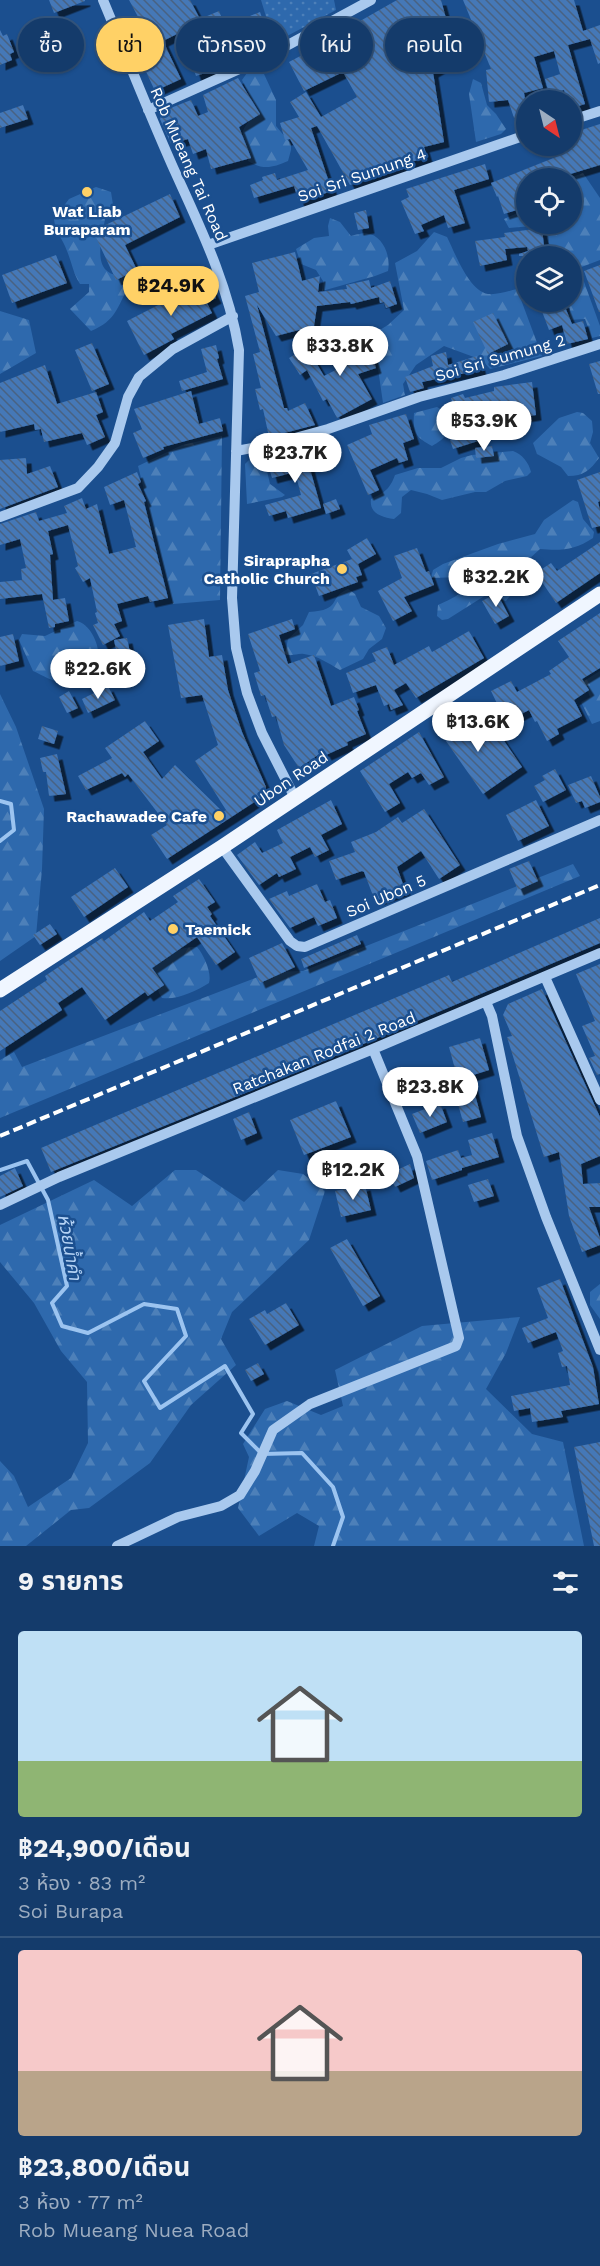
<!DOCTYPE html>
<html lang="th">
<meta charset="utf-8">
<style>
:root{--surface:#143b6b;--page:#214673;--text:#f1f3f6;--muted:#9dadc1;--line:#33557e;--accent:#ffd166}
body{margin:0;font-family:"Work Sans","Noto Sans Thai",sans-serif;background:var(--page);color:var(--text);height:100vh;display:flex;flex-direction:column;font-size:22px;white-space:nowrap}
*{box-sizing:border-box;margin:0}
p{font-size:20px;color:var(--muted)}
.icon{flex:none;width:33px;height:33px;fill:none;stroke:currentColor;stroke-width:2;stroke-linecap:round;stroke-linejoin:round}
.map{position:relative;height:1546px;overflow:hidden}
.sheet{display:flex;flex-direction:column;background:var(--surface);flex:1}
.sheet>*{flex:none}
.hud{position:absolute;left:18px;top:18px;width:564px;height:54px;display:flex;gap:12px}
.needle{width:39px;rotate:145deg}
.controls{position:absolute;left:516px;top:90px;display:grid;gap:12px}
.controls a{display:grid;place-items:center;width:66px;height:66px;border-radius:50%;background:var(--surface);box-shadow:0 2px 4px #0004,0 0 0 2px var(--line);font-size:30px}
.price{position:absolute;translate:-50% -51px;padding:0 14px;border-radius:21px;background:#fff;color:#222;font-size:20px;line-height:39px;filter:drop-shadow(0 2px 3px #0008)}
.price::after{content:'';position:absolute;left:50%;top:36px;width:18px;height:14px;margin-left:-9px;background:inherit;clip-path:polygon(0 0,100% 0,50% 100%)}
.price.selected{background:var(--accent);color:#111}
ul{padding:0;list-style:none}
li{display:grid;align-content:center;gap:12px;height:318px;padding:0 18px}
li+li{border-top:2px solid var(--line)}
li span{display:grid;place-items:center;height:186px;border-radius:6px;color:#555}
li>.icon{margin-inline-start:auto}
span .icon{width:108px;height:108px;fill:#fffc;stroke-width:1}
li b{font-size:26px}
h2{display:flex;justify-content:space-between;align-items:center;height:72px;padding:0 18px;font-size:26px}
.tag{padding:0 21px;border-radius:27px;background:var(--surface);box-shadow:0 2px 4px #0004,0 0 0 2px var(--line);font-size:21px;line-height:54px}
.tag.selected{background:var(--accent);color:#111}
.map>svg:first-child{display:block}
.grass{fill:url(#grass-dots)}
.forest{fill:url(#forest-firs)}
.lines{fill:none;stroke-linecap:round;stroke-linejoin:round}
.stream{stroke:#9cc4f0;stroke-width:4}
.building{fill:url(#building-back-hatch);filter:url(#shadow)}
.minor{stroke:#a9c9ee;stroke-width:10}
.major{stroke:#f0f6ff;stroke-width:15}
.rail{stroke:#fff;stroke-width:4;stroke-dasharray:10 4.5;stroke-linecap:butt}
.poi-dot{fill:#ffd166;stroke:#1b4f8f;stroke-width:2}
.labels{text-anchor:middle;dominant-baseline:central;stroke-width:5;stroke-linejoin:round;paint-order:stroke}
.street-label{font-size:16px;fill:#fff;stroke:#1b4f8f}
.poi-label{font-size:16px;font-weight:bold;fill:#fff;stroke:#1b4f8f;text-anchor:end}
.water-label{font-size:18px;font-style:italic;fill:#b5d3f5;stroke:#1b4f8f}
</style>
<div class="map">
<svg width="600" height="1546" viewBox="0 0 600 1546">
<defs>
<pattern id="grass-dots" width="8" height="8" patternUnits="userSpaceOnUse" patternTransform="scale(1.5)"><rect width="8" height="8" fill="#2e69ad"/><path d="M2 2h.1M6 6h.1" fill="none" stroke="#4d80b9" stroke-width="1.8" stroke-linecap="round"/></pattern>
<pattern id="forest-firs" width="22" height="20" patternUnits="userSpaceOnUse" patternTransform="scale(1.5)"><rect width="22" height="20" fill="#2e69ad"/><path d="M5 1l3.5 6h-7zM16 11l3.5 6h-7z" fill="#4d80b9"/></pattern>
<pattern id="building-back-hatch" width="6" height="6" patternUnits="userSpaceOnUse" patternTransform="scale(1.5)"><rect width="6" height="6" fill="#4478b7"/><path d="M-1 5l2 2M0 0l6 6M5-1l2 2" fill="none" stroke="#486282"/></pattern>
<filter id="shadow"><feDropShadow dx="5.5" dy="5.5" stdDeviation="0" flood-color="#0009"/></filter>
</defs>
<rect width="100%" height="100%" fill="#1b4f8f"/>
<!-- grass -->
<path class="grass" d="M261,0h73l2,10 -62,33z"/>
<!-- forest -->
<path class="forest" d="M247,73l17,1 12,26v26l15,18v6l-3,11c-16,7 -25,9 -40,0 -3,-29 -14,-24 9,-49l-15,-32z
M473,79l8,4 6,22 9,9 10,15 -5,5 -25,8 -7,-48z
M583,173l17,25v62l-21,8 21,58v10l-8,2 -7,-19 -16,1 1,-11 -3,-7h5v-46h-16l-8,-14 -5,-17 -34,3 -5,-9 22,-10v15h46v-46h-2z
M96,187l15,5 3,19 -9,8c-4,24 -15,58 21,57l4,9c-14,23 -13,35 -39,46l-21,-22 19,-17v-8h-9c-7,-11 -8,-21 -13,-33 -4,-12 -12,-19 -13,-32l15,-20z
M330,218l10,4 11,14c4,-1 11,-3 15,-3 17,2 25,23 22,38l-13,5 -53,15 1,-10 -7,-11 -15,-6 -5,-15 18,-11 15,-2 -1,-10z
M434,232l13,5c8,16 22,54 41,57 9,1 21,-3 29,-5l25,67 -52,13 -8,-9 -38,-14 -28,19 -13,19 2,11 -22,8 -10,-69 15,-9 16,-15 -9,-47 22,-12z
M0,311l29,9 7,33 -36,21z
M437,407l12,7c1,18 -1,23 -17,32 -18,-10 -19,-14 -18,-33z
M577,412l6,1 9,8 1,11 -3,11 9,15c-9,12 -15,18 -31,18l-7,-9 -24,-13 -4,-11 26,-25z
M222,436l-2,164 -47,4 -35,-138 44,-21z
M513,451c9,3 16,12 18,21l-4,4 -22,5 -19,11h-11l-33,8 -15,-6 -16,-4 -9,7 -1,16 -7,6c-13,-2 -25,-6 -23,-20 13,-6 19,-10 24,-24l23,-7h23l20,-10 11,-3z
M258,457l6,1 6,26 15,11 -3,2 -35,7 -2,-40 4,-4z
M573,500l5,2 5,17 11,13 -1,6c-18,12 -32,13 -53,11l-23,21 -4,22 -7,9 -5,-1 -10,-6 -5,1 -38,24 -6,1 -5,-4 1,-11c10,-5 39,-15 23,-28l-30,1 2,-8 10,-6 55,-20 37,-10 9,-14z
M348,589l7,5 6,13 18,9 7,12 -4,11 -13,10 -6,10 -23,11c-12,-7 -22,-14 -36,-16 -7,-1 -12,3 -19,0l3,-15 15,-14 6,-13c34,-2 18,-14 39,-23z
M77,621c24,6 38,68 -13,62 -11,-1 -22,-8 -31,-12l-14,-31 3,-6 23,2z
M600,671v50l-8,3 -11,-22 9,-5 -6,-16z
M0,694l16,33 28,82 -2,60 -6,67 -36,25z
M573,864l7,12 -580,242v-58l14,-8 8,15 249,-95 32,-1z
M191,947h6c7,8 15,26 12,36 -13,8 -31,17 -47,15l-3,-5 -7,-25 22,-18z
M175,1170h21l48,32 34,-32 25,4 22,17 -16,49 -77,72 -11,27 15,26 -45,40 -41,58 -61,45 -18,2 -45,36h-26v-85l14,15 14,31 43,-29 17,-35 -1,-61 -26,-31 -27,-48 -34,-41v-37l94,-45 38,26z
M600,1284v35l-10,-14v-13z
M520,1317l-14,36 -20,36 46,45 31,8 21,104h-270l5,-20 -22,-13 -38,23 -21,-28 11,-51 -6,-13 22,-35 22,-8 34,14 22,-9 -8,-36 87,-44z"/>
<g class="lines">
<!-- stream -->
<path class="stream" d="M0,801l11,3 3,26 -14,11
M0,1170l27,-9 21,39 19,86 -15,17 10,23 26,7 56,-29 33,5 9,27 -42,45 16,27 65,-42 28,48 -12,19 21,21 40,-1 31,34 10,30 -10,29"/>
</g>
<!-- building -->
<path class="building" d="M49,0h36v1l-31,12z
M129,0h61l10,19 19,-8 8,19 -21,9 11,30 -21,7 -15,-44 -18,9 18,38 -26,12 -26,-56 15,-7z
M397,0h44l16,58 -24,14 11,70 -20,5 3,10 -25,8 1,4 -32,10v-2l-21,8 -33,-59 -6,2 21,63 -33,11 -5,-16 -40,12 -4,-13 13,-5 -1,-3 13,-4 2,7 31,-10 -18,-31 -5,1 -5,-17 19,-6 -9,-15 16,-10 15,25 36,-20 -14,-25 -39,19 -15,-29 15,-8 -1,-1 13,-10 2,2z
M463,0h111l9,31 17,-6v38l-2,1 -8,-25 -22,6 17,59 -13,4v-8h-5l-3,-10 -15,4 -4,-15 15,-5 -6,-23 -20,6 9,31 -19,5 2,11v24l-4,1 -4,-13 -4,2 -6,-18 -19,2 -3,-32 5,-1z
M260,12l11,31 -34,13 -12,-30z
M0,30l3,6 4,-2 7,18 -4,2 2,6 -12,5z
M238,78l22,36 -21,13 12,31 -40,11 -5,-20 -13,5 -5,-15 -17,5 -11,-25 3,-8 28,-11 7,16 10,-4 -5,-17z
M23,105l5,14 -28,9v-15z
M600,124v41l-33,10 2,3h-43v29l-22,7 -6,-18 -1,1 -6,-14 65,-26 -2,-9 18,-2v-13z
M485,164l4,15 -35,11 11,33 -17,5 -4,-13 -23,10 3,6 -9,3 -14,-33 8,-4 -3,-8z
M170,194l10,23 -55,28 12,25 -21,10 -23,-49z
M366,210l3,18 -11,2 -4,-17z
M542,228l2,18h3l3,10h-31v-2l9,-3 -1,-4 -22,2 2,11 -27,6 -5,-25 30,-4 -1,-4z
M295,252l7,29 18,-5 -2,16 29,-3 -1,-4 23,-5 2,8 19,-7 7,23 -11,4 -2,-6 -4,1 -1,-6 -28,7 -1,-2 -33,4 -3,20 -38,10 -19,-31 27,103h3l1,3 17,-8 10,22 -46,12 -6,-28 -3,1 -5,-21 6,-1 -8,-34 7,-2 -15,-56 14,-4 -7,-29z
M56,255l11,28 -55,20 -10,-28z
M600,265v47h-1l-15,-41z
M207,280l9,18 -9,5 5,10 -41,21 3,5 -30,16 -17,-34z
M552,302h11l9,22 11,-3 5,18 -21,5 -5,-19 -13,5 -9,-24z
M493,313l15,31 -20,10 -15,-32z
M364,328l12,40 -18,6 14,25 -35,19 -10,-19 -4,2 -16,-31 -7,5 -11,-17 18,-11 17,29 35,-18 -7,-26z
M92,343l17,41 -17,7 -17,-41z
M216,345l3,13 -2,1 6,20 -41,12 -3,-10 28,-9 -6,-23z
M446,352l2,13 29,-9 4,14 -59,12 2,6 -14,4 -5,-15 28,-11 -2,-10z
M600,361v33h-2l-9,-30z
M45,365l12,39 39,-12 7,20 -7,3 9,22 -18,8 -5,-12 -38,9 -3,-13 -6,1 -1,-6 -34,8v-49z
M532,382l4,33 -63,10 5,16 -25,8 -4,-12 13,-4 -11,-35 12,-4 2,4 29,-7v-4z
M191,391l8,33 21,-6 3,13 -60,16 1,2 -21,9 -10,-25 9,-4 -8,-20z
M406,414l8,25 -11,4 5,17 -9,3 -2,-5 -27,12 9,20 -11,5 -21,-50 25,-11 -3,-9z
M303,444l18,64 -33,10 -2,-7 -17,5 -4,-11 36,-10 -6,-23 -23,6 -5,-17 23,-6 -2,-7z
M492,446l2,10 -18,2 -1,-10z
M26,458l1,16 23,-8 8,21 -58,22v-49z
M137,472l4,10 -3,2 8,17 -2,1 24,96 -18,4 -2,-6 -31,8 5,17 -8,3 6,12 -17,9 -10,-20 5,-2 -3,-10 2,-1 -7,-34 -7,4 -8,-14 3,-2 -10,-41 -20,6 5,23 -3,1 3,45 12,-2 4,23 -14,3v3l-6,1 -7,-34 -42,5v-17l22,-2 -1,-11 5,-1 -6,-29 -20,6v-21l36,-12 3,9 28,-8 -3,-7 18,-8 4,11 11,-5 12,50 27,-7 -12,-47 -14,5 -6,-18z
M600,472v29l-2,1 2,8v16l-8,2 -15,-48z
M336,499l4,10 -14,5 -3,-10z
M367,538l9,16 -18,10 4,11 -6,2 2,5 -39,14 -8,-22 41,-15 -5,-9z
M600,542v31l-44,30 -20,-30 15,-10 6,8z
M417,548l9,24 3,-1 5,14 -30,12 8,14 -19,10 -15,-30 24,-13 -8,-22z
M497,593l12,23 -14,8 -13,-23z
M600,613v55l-18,11 7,11 -15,10 8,16 -25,13 2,5 -12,7 -10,-20 -2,1 -6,-12 -23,12 -15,-31 20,-10 6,11 34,-18 -2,-3 20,-14 -11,-16z
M204,619l5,38 13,-2 6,35 14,42 24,55 -1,8 -98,64 -16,-24 16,-10 -39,-51 -3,3 -3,-4 -36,17 -8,-14 34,-18 -7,-10 40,-27 14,20 -16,11 19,27 13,-14 48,47 3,-2 -31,-49 23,-16 -16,-50 -21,3 -13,-73z
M292,619l3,10 -16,6 9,29 26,-9 17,51 23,-9 5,13 -2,1 9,23 -19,8 1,3 -22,10 -2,-4 -25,17 -15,-23 -8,-29 -4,1 -7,-22 -4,1 -7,-23 6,-2 -12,-37z
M469,631l15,27 -68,40 -10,-15 -12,7 9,15 -12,5 -2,-6 -5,2 -8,-21 -23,8 -7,-20 30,-12 -4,-8 15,-6 7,18 35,-19 3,6z
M13,634l6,27 -19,5v-29z
M127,638l5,24 -13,2 -5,-24z
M108,686l7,14 -27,13 -6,-14z
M69,691l9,17 -11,5 -8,-16z
M456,709l25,35 17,-12 24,35 -39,27 -49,-70z
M42,726l16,5 -4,13 -16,-5z
M419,732l25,45 -15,8 -8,-12 -9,5 -4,-6 -19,12 11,19 -15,9 -25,-41z
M57,754l9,40 -17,2 -3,-24h-3l-3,-14z
M555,769l11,21 -23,12 -9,-16 11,-6 -3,-4z
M591,776l9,21v5l-15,6 -3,-7 -6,2 -8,-18z
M331,800l11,24 -21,11 8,15 -14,7 -5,-10 -20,10 6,12 -17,8 -2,-4 -18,12 -22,-30 18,-13 7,11 21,-10 -6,-13z
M536,800l13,26 -31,15 -12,-26z
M424,809l36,56 -21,14 -18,-28 -24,16 8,23 -30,11 -11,-29 -2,-1 -26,9 -7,-19 26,-9 -4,-10 25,-10 22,-15 4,6z
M529,861l9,20 -20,9 -9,-21z
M115,868l13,19 -44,30 -13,-20z
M199,879l16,23 -8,5 5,7 -2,2 25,36 -19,13 -19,-28 -45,31 12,17 -16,11 -3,-4 -40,28 -23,-33 -24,16 4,7 -62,41v-40l47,-31 -2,-4 57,-38 2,3 40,-29 6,9 28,-19 -5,-6z
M317,884l8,18 5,-2 7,18 -19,8 -4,-9 -24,11 -21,-29 18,-8 2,5z
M600,918v25l-286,122 -263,107 -10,-24 408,-173 3,7z
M50,924l7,10 -17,11 -7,-10z
M357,935l4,9 -57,24 -3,-9z
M282,943l13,24 -35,16 -11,-25z
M600,964v110l-3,1 -8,-17 6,-2 -13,-30 13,-5 -19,-47z
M542,989l58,128v39l-19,8 2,20 17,-1v24h-11l11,31v7l-18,7 -13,-36 -10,-64 -15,5 -37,-120 5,-1 -9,-21 5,-11z
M480,1038l9,32 -19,6 11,41 -18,5 -7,-25 6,-2 -13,-48z
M336,1101l15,36 -47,18 -14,-35z
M440,1103l7,19 -27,11 -8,-19z
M249,1112l8,21 -16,7 -8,-21z
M492,1133l7,24 -37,11v2l-30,10 -6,-19 32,-11 3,8 11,-3 -4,-15z
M410,1164l4,14 -19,9 -7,-13z
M15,1168l8,18 -23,11v-21z
M488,1179l6,17 -20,6 -6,-17z
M365,1185l6,25 -30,7 -6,-26z
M347,1239l33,57 -17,10 -33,-58z
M560,1279l33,88 6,37 -38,7 2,6 -31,5 -2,-14 -16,3 -3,-15 59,-11 -3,-19 -5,1 -4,-14 5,-2 -7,-19 -28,11 -6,-15 26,-10 -11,-30z
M286,1303l13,22 -34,20 -16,-26 16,-9 2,4z
M258,1363l6,11 -13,7 -6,-11z
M600,1442v104h-6l-20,-99z"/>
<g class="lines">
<!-- minor -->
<path class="minor" d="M103,0c23,55 45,111 69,165 28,62 56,118 67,185l-7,248 4,50 11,45 15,40 33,65
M148,110l116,-52 107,-58
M572,120l28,-9
M208,245l318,-110
M236,451l37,-7 55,-15 91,-32 85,-22 96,-31
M0,517l78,-29 20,-21 17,-24 13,-46 11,-20 34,-28 60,-33
M222,847l68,94 7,5 8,1 295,-127
M545,977l55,123
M486,1002l6,14 25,120 29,81 54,133
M0,1205l59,-28 314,-128 227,-96
M117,1546l61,-29 43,-11 19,-11 15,-24 18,-41 37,-26 146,-58 3,-8 -42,-182 -44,-107"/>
<!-- major -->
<path class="major" d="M0,990l222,-143 378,-253"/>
<!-- rail -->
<path class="rail" d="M0,1136l600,-251"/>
</g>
<!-- markers -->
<g class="poi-dot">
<circle cx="87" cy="192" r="6"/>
<circle cx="342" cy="569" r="6"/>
<circle cx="219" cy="816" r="6"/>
<circle cx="173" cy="929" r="6"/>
</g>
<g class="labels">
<!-- street labels -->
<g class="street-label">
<text transform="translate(189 164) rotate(66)">Rob Mueang Tai Road</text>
<text transform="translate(362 175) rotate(-19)">Soi Sri Sumung 4</text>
<text transform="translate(500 358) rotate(-16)">Soi Sri Sumung 2</text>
<text transform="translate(291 779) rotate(-34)">Ubon Road</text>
<text transform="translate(386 896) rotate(-23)">Soi Ubon 5</text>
<text transform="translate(324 1053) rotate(-22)">Ratchakan Rodfai 2 Road</text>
</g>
<!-- poi labels -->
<g class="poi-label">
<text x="87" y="211" text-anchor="middle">Wat Liab<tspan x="87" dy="18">Buraparam</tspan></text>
<text x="330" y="560">Siraprapha<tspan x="330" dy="18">Catholic Church</tspan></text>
<text x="207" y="816">Rachawadee Cafe</text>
<text x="185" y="929" text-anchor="start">Taemick</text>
</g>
<!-- water labels -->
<g class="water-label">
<text transform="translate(70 1247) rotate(80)">ห้วยน้ำคำ</text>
</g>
</g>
</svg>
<div class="controls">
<a><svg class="needle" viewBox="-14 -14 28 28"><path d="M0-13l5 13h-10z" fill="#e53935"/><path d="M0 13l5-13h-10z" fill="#9dadc1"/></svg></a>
<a><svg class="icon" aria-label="locate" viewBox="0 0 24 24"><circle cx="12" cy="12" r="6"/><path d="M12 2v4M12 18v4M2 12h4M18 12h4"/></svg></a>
<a><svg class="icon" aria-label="layers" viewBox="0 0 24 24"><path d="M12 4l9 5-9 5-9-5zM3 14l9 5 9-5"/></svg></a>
</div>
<b class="price selected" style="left:171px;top:317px">฿24.9K</b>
<b class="price" style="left:340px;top:377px">฿33.8K</b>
<b class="price" style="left:484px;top:452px">฿53.9K</b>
<b class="price" style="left:295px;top:484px">฿23.7K</b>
<b class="price" style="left:496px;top:608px">฿32.2K</b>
<b class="price" style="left:98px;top:700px">฿22.6K</b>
<b class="price" style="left:478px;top:753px">฿13.6K</b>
<b class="price" style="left:430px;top:1118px">฿23.8K</b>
<b class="price" style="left:353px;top:1201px">฿12.2K</b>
<div class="hud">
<a class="tag">ซื้อ</a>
<a class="tag selected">เช่า</a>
<a class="tag">ตัวกรอง</a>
<a class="tag">ใหม่</a>
<a class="tag">คอนโด</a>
</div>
</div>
<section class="sheet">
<h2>9 รายการ<svg class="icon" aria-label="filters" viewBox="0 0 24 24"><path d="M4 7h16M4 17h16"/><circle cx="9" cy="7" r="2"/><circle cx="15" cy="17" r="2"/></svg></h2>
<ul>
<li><span style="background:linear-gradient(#bfe0f5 70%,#8fb573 0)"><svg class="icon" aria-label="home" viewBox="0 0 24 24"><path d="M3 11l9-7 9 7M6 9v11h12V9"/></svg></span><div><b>฿24,900/เดือน</b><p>3 ห้อง · 83 m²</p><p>Soi Burapa</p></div></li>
<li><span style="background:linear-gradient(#f6c9c9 65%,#b9a48a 0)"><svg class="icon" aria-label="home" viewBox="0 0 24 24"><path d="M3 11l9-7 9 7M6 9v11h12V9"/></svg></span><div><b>฿23,800/เดือน</b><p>3 ห้อง · 77 m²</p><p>Rob Mueang Nuea Road</p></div></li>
</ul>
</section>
